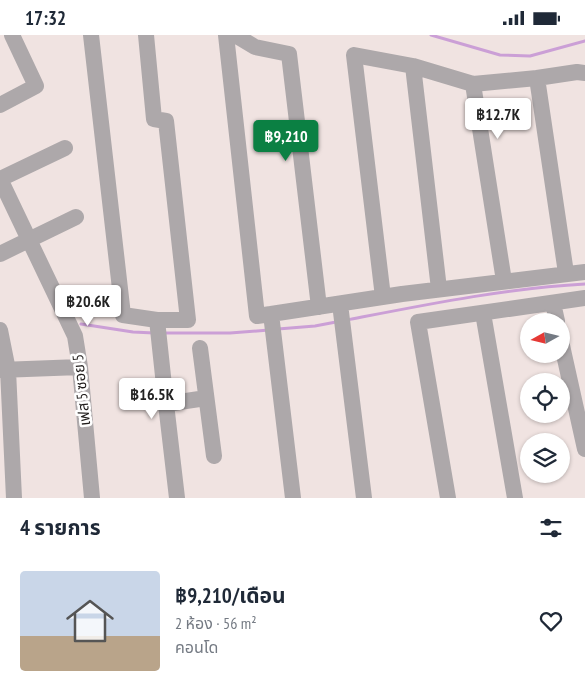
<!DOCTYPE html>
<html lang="th">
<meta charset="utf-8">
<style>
:root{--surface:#fff;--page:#f6f6f7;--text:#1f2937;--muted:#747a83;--line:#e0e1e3;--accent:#0b8043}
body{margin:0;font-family:"PT Sans Narrow","Noto Sans Thai",sans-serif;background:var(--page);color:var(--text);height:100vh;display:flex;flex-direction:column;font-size:19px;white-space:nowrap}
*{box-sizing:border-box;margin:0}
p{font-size:16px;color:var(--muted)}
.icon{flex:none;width:28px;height:28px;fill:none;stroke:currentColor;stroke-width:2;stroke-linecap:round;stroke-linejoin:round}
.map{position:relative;height:463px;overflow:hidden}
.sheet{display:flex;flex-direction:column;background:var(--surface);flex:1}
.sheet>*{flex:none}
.needle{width:32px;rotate:262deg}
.controls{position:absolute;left:520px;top:278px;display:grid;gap:10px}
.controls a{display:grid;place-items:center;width:50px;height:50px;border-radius:50%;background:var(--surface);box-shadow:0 1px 4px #0004;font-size:25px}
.price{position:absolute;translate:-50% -42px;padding:0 11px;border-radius:5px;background:#fff;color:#222;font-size:16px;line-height:32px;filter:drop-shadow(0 1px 2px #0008)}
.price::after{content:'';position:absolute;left:50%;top:30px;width:15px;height:11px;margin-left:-8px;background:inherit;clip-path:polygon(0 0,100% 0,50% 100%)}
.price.on{background:var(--accent);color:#fff}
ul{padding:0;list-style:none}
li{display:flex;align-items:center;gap:15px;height:125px;padding:0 20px}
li+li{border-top:1px solid var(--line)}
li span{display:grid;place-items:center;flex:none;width:140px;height:100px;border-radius:5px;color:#555}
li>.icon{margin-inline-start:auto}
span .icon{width:60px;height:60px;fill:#fffc;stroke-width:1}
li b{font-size:21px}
h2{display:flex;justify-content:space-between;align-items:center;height:60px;padding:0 20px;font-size:21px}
.status{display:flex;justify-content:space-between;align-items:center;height:35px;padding:0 25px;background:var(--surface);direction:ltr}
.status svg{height:14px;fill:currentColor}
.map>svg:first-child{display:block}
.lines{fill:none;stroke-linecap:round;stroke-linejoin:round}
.stream{stroke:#cb9fd6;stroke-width:3}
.minor{stroke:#ada8aa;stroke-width:16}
.labels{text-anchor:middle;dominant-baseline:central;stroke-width:5;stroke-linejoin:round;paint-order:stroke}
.street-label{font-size:15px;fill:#211d1c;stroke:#fff}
</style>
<div class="status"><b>17:32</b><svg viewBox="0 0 49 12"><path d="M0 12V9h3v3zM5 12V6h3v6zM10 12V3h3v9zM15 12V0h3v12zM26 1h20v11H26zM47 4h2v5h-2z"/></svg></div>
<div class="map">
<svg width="585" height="463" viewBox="0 0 585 463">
<rect width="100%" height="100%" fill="#f0e3e1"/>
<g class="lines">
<!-- stream -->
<path class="stream" d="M431,0l69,20 30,1 55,-15
M347,285c77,-15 160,-32 238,-36
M81,289l52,8 21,1
M278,294l37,-3 21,-4
M163,298h67l39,-3"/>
<!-- minor -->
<path class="minor" d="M91,0l32,280 34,5h31l-22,-199 -12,-2 -8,-84
M226,0l31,281 14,-2
M235,0l20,12 34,7 30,253
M413,31l60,18 31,197
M537,43l40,-6 8,1
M473,49l64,-6 29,195
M0,70l36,-19 -24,-51
M0,144l75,157 5,31 12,131
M0,144l65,-31
M0,219l76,-37
M383,262l-29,-242 59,11 26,223
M553,268l4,18
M340,269l24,194
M483,278l32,185
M157,285l9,84
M0,295l8,40 6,128
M561,306l24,108
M200,313l14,108
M0,335l80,-3
M177,463l-11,-94 40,-6
M293,463l-22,-184 131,-20 183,-22
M448,463l-30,-176 167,-24"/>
</g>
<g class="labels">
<!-- street labels -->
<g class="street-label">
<text transform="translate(81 355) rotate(-96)">เฟส 5 ซอย 5</text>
</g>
</g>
</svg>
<div class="controls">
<a><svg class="needle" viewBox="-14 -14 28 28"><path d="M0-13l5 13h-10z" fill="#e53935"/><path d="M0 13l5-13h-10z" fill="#747a83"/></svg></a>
<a><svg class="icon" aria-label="locate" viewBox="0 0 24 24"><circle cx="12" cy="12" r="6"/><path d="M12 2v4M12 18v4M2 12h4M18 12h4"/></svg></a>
<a><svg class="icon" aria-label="layers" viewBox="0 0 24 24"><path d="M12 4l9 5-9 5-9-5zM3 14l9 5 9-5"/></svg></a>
</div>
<b class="price" style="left:498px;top:105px">฿12.7K</b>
<b class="price on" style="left:286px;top:127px">฿9,210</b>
<b class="price" style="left:88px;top:292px">฿20.6K</b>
<b class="price" style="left:152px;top:385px">฿16.5K</b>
</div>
<section class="sheet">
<h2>4 รายการ<svg class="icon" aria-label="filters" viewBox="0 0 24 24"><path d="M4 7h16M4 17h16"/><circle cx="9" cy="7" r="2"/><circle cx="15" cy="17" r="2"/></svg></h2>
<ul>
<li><span style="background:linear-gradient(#c9d6e8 65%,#b9a48a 0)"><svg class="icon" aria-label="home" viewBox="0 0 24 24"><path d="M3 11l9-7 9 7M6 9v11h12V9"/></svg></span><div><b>฿9,210/เดือน</b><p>2 ห้อง · 56 m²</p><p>คอนโด</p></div><svg class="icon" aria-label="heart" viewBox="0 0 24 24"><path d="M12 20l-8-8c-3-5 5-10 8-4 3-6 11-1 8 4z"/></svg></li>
</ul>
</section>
